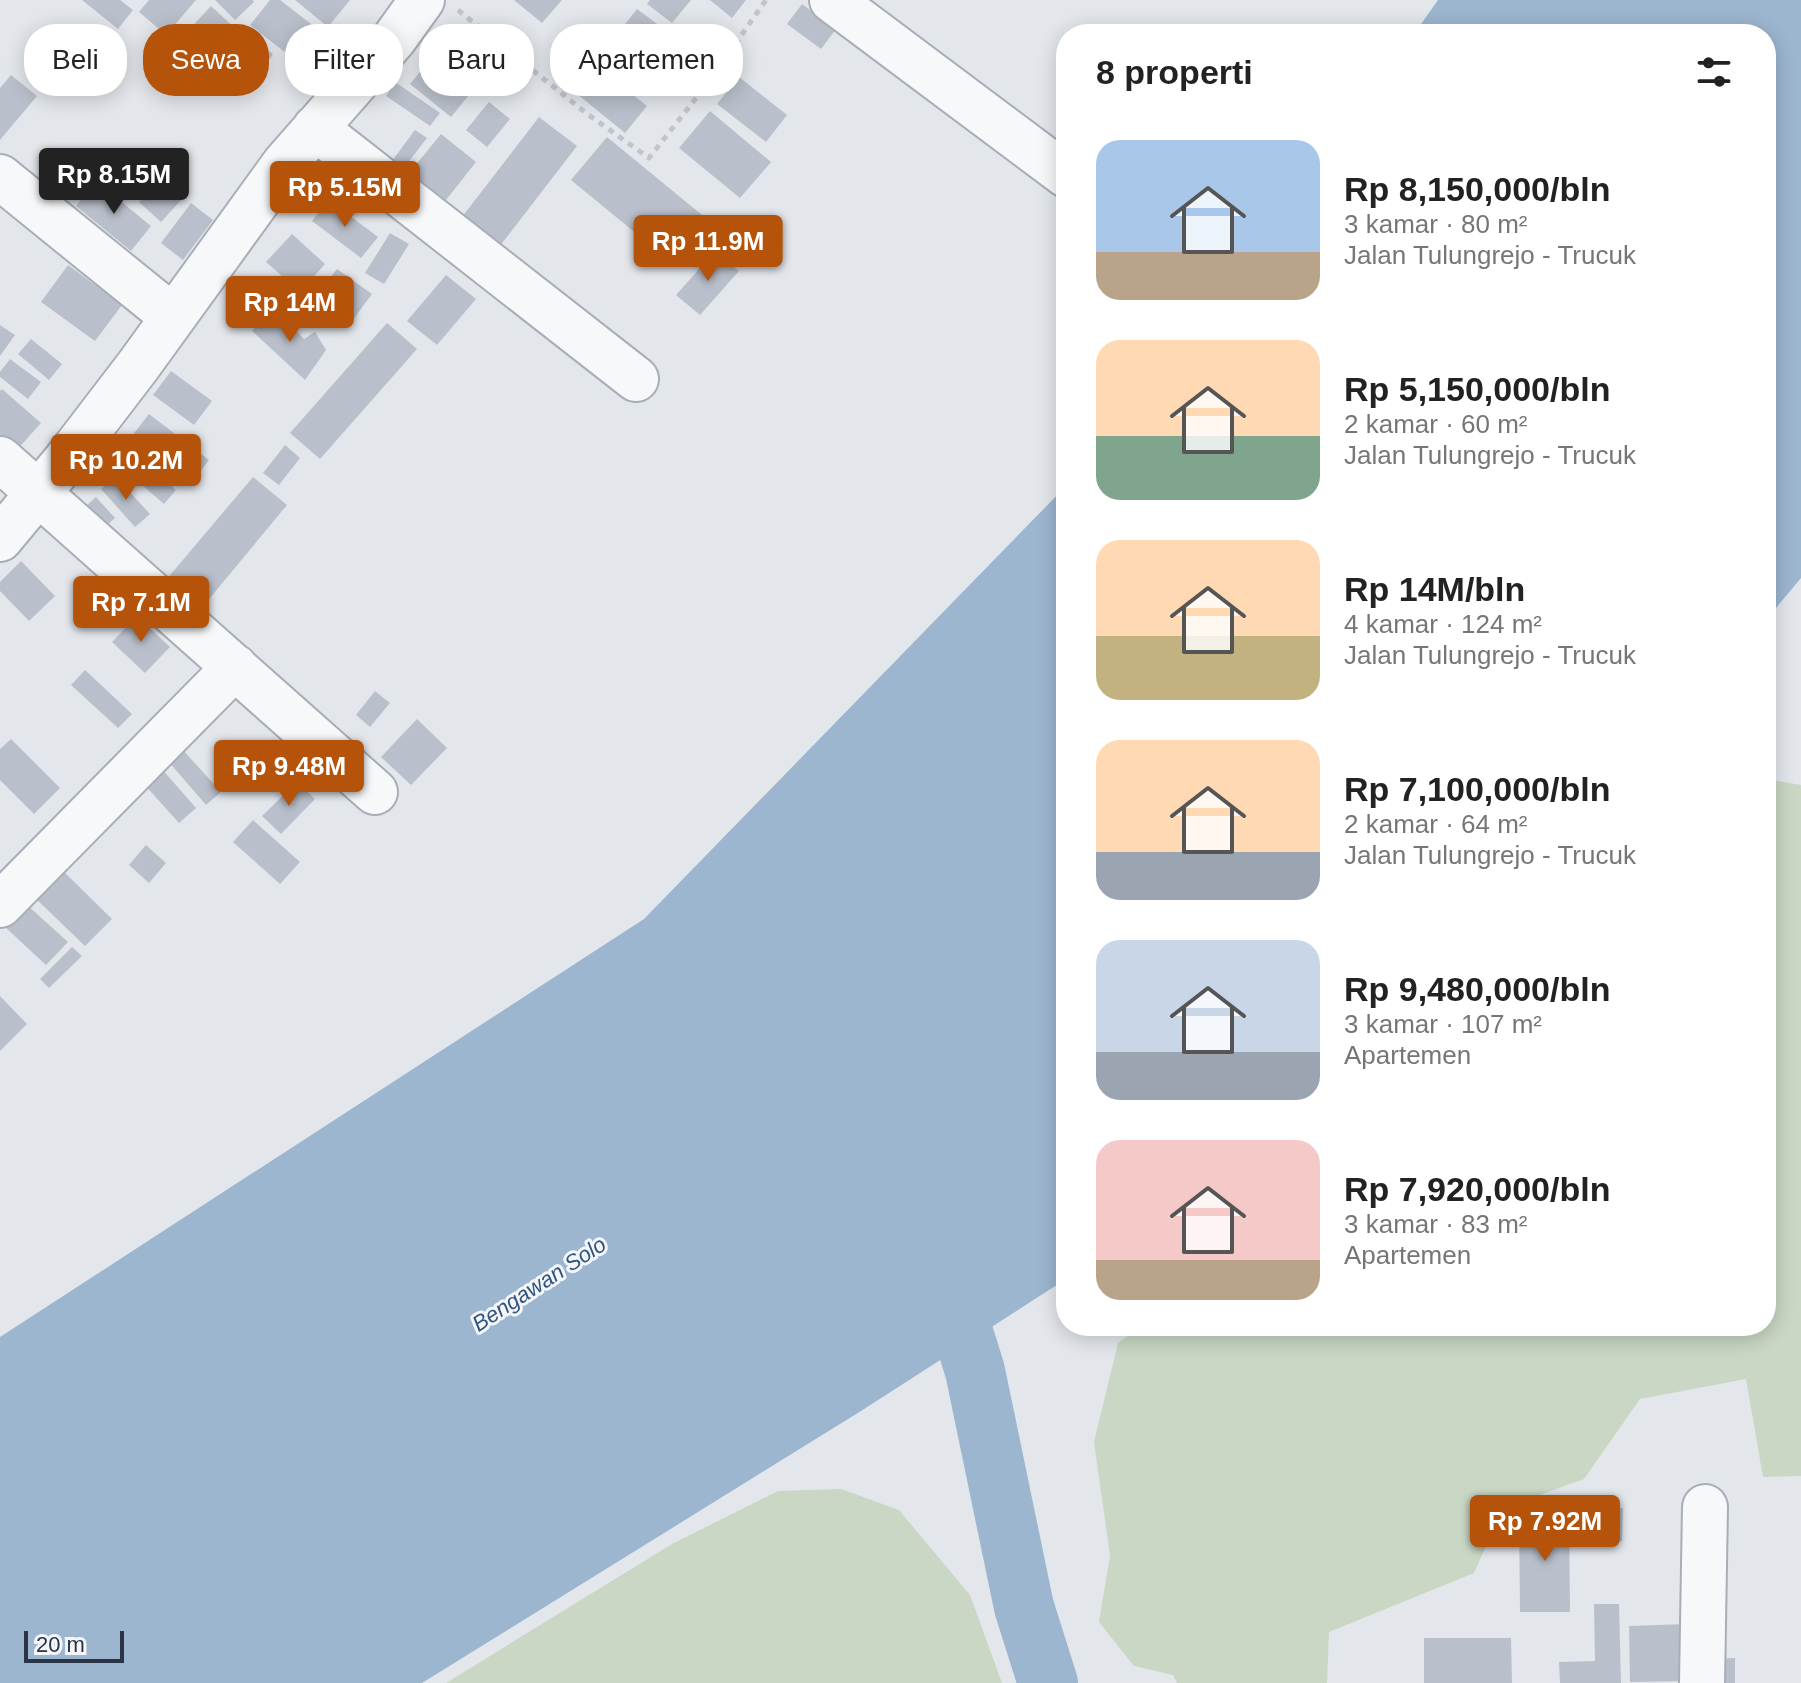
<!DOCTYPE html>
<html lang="id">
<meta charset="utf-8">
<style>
:root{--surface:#fff;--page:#f6f6f6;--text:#222;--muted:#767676;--accent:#b45309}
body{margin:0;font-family:Arial,sans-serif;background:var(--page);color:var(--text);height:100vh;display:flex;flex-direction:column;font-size:30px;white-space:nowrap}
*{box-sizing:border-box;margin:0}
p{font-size:26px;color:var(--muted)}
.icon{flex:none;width:44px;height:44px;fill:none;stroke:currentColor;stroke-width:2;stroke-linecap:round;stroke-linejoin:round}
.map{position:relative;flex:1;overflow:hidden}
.sheet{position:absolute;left:1056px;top:24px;width:720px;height:1312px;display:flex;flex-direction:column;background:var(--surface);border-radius:32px;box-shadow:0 4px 20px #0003}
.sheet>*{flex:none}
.banner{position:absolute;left:24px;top:24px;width:760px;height:72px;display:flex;gap:16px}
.scale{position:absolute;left:24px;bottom:20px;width:100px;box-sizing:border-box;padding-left:8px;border:4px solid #293547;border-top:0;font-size:22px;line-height:28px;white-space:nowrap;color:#293547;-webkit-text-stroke:6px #f4f6f9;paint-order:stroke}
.price{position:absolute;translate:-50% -68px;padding:0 18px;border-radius:8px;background:var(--accent);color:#fff;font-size:26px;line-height:52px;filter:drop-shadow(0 2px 4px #0008)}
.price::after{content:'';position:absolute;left:50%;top:48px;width:24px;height:18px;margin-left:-12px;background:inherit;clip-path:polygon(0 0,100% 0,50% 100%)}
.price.on{background:#222;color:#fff}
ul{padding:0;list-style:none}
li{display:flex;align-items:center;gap:24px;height:200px;padding:0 40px}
li span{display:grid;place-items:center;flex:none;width:224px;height:160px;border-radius:24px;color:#555}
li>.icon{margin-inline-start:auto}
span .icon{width:96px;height:96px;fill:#fffc;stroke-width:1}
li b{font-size:34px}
h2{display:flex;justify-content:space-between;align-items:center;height:96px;padding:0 40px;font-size:34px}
.chip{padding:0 28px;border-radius:32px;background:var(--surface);box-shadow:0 4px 20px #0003;font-size:28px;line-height:72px}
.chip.on{background:var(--accent);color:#fff}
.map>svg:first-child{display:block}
.green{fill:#c9d7c4}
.water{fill:#9cb6cf}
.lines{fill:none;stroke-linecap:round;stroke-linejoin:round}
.river{stroke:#9cb6cf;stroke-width:60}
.building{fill:#bac0cb}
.minor-casing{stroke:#a7aeb7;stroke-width:48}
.path{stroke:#c1c5cb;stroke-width:5;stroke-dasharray:6 6;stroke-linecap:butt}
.minor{stroke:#f7f8fa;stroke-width:44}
.labels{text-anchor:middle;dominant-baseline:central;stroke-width:6;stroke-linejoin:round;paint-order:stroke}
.water-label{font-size:22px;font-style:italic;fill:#30557e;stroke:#f4f6f9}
</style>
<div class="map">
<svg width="1801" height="1683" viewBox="0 0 1801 1683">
<rect width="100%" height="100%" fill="#e3e7ec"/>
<!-- green -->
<path class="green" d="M1766,779l35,6v691l-38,1 -17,-98 -106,20 -56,80 -81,29 -29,65 -145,59 -2,51h-150l-4,-8 -39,-9 -35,-44 11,-66 -16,-114 24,-99 24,-17h624z
M841,1489l58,21 71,85 32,88h-556l226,-139 106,-53z"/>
<!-- water -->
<path class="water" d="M1438,0h363v578l-35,42v-586h-352z
M1066,486v793l-205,132 -439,272h-422v-346l644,-418z"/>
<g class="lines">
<!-- river -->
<path class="river" d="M942,1265l33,106 49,236 24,76"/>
</g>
<!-- building -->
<path class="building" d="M82,0h38l13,10 -15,19z
M149,0h47l-30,35 -27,-23z
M215,0h38l1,2 -19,18z
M270,0h10l39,30 -24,30 -45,-35z
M295,0h55l-22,27z
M514,0h48l-20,23z
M650,0h41l-19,23 -25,-19z
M710,0h36l-14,18z
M802,4l34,25 -15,20 -34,-25z
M211,6l27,25 -27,29 -27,-25z
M637,9l55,41 -21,28 -56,-41z
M245,35l28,19 -22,33 -28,-19z
M629,55l29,24 -11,14 -30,-24z
M432,57l42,32 -23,28 -41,-33z
M593,63l54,43 -22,27 -54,-44z
M11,75l26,21 -37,44v-52z
M739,77l48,38 -21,27 -49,-38z
M395,82l45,31 -10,13 -44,-30z
M489,102l21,17 -23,28 -21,-17z
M710,111l61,51 -31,36 -61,-50z
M539,117l38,29 -84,109 -38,-29z
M415,130l12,8 -27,35 -11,-8z
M441,134l35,28 -30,38 -36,-28z
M607,137l95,78 -36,43 -95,-78z
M127,155l28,25 -11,11 -27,-25z
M161,180l21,19 -21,23 -22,-20z
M96,181l55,45 -20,25 -55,-45z
M329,200l49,37 -17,21 -49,-37z
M191,203l22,17 -30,40 -22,-17z
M390,233l19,11 -25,40 -19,-11z
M292,234l33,30 -25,28 -34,-30z
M715,251l24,20 -39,44 -24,-20z
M68,265l54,40 -27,36 -54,-39z
M337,269l35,25 -23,31 -36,-25z
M446,275l30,24 -39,46 -30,-24z
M274,308l30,31 11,-7 11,18 -21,30 -53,-49z
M387,323l30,26 -97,110 -30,-26z
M0,325l15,10 -15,21z
M31,339l31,25 -13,16 -31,-26z
M10,359l31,23 -13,17 -28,-22v-5z
M171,371l41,30 -18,24 -41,-30z
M2,389l39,34 -35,39 -6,-5v-66z
M149,414l60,46 -18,23 -60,-46z
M285,445l15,13 -21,27 -16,-12z
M125,446l51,44 -12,14 -51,-44z
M116,477l34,37 -15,13 -34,-38z
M253,477l34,28 -97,117 -35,-29z
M96,497l19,21 -22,20 -19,-21z
M21,561l34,35 -26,25 -29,-30v-9z
M137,616l33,31 -25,26 -33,-31z
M85,670l47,44 -14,14 -47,-43z
M375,691l15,12 -20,24 -14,-12z
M417,719l30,29 -36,37 -30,-28z
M11,739l49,49 -26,26 -34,-34v-31z
M182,749l39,43 -15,13 -38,-44z
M161,768l35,40 -17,15 -36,-40z
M297,782l18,17 -34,35 -19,-18z
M253,820l47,42 -20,22 -47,-42z
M146,845l20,18 -17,20 -20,-18z
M60,868l52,51 -27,27 -52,-50z
M26,904l42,38 -22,23 -41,-38z
M72,947l10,9 -33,32 -9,-9z
M0,996l27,28 -27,27z
M1578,1506l45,2 -1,33 -45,-1z
M1569,1514l1,98h-50l-1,-97z
M1594,1604h25l2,79h-61l-1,-21 36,-1z
M1688,1624l1,57 -59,1 -1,-56z
M1424,1638h87l1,45h-88z
M1735,1658v25h-23v-24z"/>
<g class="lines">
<!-- minor casing -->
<g class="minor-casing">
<path id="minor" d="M832,0l234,175
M315,128l321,251
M0,177l173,140
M0,459l375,333
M0,539l66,-79 72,-94 147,-203 109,-124 28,-39
M0,905l235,-238
M1702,1683l3,-176"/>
</g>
<!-- path -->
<path class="path" d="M458,10l128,103 63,45 59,-75 58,-83"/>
<!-- minor -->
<use href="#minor" class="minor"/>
</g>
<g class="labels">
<!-- water labels -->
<g class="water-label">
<text transform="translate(539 1284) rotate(-33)">Bengawan Solo</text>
</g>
</g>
</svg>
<div class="scale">20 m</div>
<b class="price on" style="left:114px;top:216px">Rp 8.15M</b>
<b class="price" style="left:345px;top:229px">Rp 5.15M</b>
<b class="price" style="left:708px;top:283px">Rp 11.9M</b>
<b class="price" style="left:290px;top:344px">Rp 14M</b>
<b class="price" style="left:126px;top:502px">Rp 10.2M</b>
<b class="price" style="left:141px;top:644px">Rp 7.1M</b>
<b class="price" style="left:289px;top:808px">Rp 9.48M</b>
<b class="price" style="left:1545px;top:1563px">Rp 7.92M</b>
<div class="banner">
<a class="chip">Beli</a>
<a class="chip on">Sewa</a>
<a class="chip">Filter</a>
<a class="chip">Baru</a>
<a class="chip">Apartemen</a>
</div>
<section class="sheet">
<h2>8 properti<svg class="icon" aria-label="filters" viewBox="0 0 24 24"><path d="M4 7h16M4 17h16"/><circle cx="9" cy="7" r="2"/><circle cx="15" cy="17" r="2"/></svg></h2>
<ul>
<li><span style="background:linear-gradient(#a9c7e8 70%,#b9a48a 0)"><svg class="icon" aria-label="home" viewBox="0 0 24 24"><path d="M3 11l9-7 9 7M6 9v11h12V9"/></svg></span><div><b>Rp 8,150,000/bln</b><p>3 kamar · 80 m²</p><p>Jalan Tulungrejo - Trucuk</p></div></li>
<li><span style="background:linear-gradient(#ffd9b3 60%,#7fa58c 0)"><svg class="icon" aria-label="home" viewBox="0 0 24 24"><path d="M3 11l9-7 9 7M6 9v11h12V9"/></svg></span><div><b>Rp 5,150,000/bln</b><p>2 kamar · 60 m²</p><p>Jalan Tulungrejo - Trucuk</p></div></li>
<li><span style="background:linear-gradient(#ffd9b3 60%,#c2b280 0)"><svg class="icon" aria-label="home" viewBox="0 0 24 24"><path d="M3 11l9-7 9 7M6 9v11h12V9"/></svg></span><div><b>Rp 14M/bln</b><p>4 kamar · 124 m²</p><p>Jalan Tulungrejo - Trucuk</p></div></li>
<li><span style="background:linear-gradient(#ffd9b3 70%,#9aa5b1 0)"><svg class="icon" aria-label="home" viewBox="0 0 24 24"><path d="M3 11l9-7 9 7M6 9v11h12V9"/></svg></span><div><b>Rp 7,100,000/bln</b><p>2 kamar · 64 m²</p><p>Jalan Tulungrejo - Trucuk</p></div></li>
<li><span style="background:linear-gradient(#c9d6e8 70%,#9aa5b1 0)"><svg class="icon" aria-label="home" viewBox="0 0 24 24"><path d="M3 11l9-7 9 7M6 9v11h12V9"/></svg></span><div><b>Rp 9,480,000/bln</b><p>3 kamar · 107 m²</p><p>Apartemen</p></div></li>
<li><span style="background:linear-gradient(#f6c9c9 75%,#b9a48a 0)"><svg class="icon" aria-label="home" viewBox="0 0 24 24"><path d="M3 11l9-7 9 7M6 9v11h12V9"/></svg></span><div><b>Rp 7,920,000/bln</b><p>3 kamar · 83 m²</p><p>Apartemen</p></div></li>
</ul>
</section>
</div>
